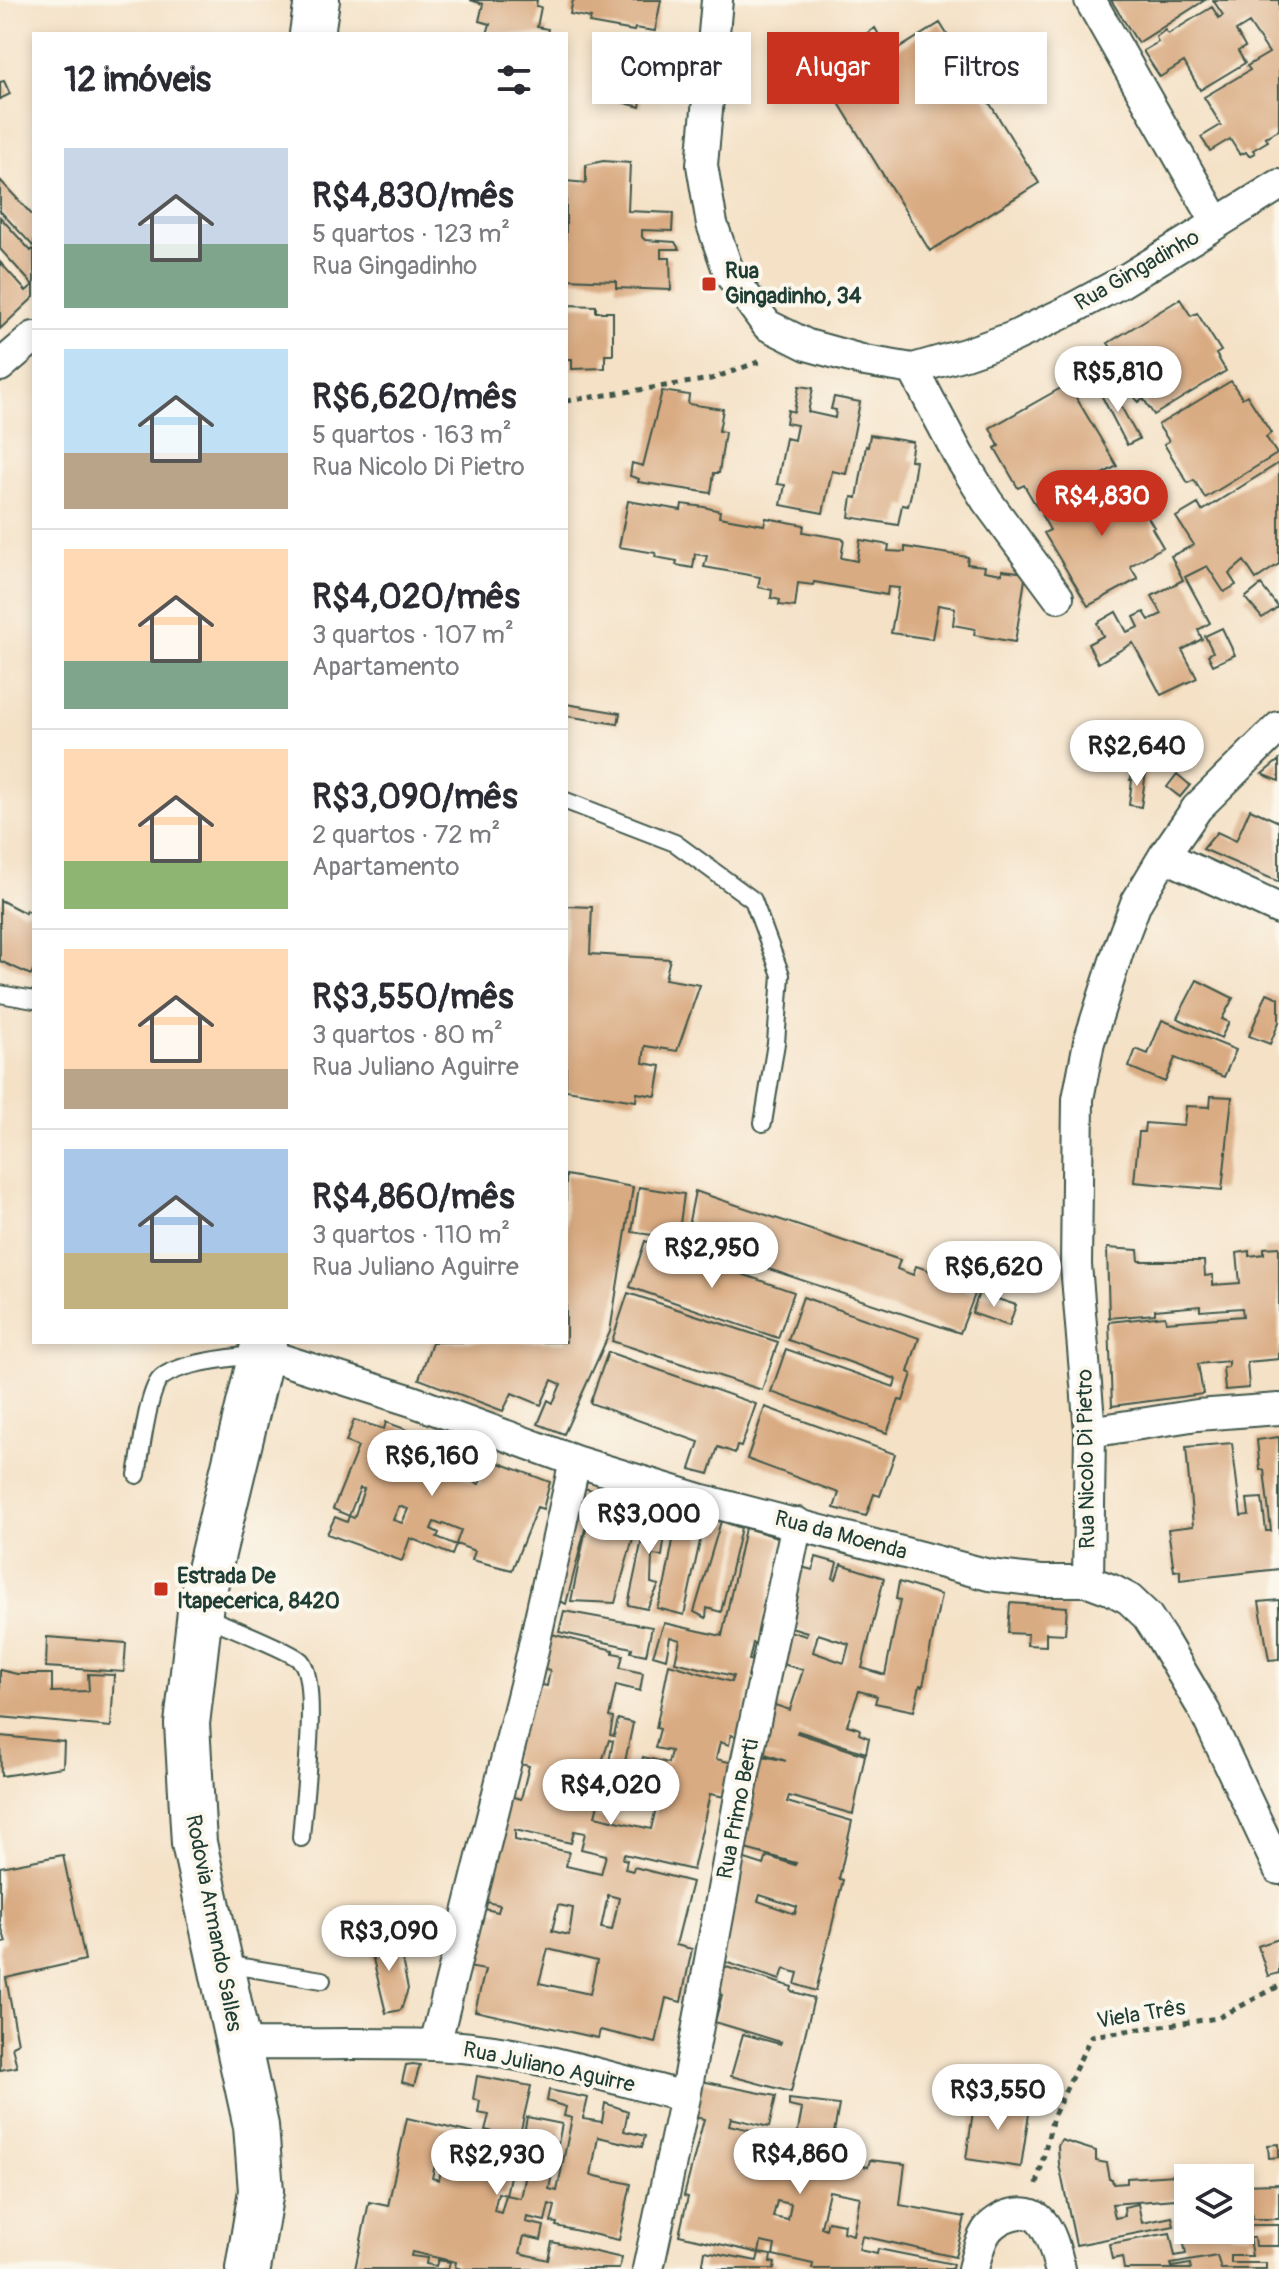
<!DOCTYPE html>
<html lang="pt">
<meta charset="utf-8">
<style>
:root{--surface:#fff;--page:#f2f2f3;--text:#2b2b33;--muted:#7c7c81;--line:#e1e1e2;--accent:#c8321e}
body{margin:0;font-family:Pangolin,sans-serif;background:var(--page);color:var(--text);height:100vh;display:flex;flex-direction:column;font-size:30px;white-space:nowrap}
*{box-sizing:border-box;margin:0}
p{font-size:26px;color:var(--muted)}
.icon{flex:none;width:44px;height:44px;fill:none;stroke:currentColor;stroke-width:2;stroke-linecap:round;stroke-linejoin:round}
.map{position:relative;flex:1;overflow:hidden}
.sheet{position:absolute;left:32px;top:32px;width:536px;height:1312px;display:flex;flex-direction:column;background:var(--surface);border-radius:0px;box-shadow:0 4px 12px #0003}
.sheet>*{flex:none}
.top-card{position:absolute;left:592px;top:32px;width:566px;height:72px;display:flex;gap:16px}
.fabs{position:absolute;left:1174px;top:2164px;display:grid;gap:16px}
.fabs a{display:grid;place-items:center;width:80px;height:80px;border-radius:0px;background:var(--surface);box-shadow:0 4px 12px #0003;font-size:40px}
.price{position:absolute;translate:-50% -68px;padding:0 18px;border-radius:28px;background:#fff;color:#222;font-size:26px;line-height:52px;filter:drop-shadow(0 2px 4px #0008)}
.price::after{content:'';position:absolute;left:50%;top:48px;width:24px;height:18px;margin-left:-12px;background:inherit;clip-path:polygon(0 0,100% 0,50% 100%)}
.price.current{background:var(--accent);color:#fff}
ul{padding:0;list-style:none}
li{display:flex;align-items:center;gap:24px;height:200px;padding:0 32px}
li+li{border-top:2px solid var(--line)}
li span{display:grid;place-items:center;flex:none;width:224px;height:160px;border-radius:0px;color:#555}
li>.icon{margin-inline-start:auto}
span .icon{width:96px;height:96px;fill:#fffc;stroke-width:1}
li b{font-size:34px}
h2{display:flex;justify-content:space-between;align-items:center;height:96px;padding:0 32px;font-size:34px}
.pill{padding:0 28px;border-radius:0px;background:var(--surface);box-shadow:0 4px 12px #0003;font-size:28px;line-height:72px}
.pill.current{background:var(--accent);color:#fff}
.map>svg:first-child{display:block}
.building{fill:#d9ab82;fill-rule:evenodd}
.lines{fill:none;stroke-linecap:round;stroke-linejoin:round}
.service-casing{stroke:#3f564a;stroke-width:20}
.minor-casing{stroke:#3f564a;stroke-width:34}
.primary-casing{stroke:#3f564a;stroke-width:48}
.path{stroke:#3f564a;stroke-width:5;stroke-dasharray:6 6;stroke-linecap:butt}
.service{stroke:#fff;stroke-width:16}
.minor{stroke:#fff;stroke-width:30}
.primary{stroke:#fff;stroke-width:44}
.poi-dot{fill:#c8321e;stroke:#fbf7ec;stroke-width:3}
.labels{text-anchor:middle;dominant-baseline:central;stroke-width:8;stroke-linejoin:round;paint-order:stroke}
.street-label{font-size:22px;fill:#1f3d34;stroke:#fbf7ec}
.poi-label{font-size:22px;font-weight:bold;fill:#1f3d34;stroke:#fbf7ec;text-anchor:start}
</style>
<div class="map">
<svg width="1279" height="2269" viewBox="0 0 1279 2269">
<rect width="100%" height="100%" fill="#fbf7ec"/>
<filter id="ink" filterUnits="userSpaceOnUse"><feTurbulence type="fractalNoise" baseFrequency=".0125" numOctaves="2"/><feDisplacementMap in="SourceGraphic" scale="16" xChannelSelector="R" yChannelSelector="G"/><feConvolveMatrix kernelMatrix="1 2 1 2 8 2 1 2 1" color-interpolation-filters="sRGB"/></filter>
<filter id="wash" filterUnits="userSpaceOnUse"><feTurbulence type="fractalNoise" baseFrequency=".006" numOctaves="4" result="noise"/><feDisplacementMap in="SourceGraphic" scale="32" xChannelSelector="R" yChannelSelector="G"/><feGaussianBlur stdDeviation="1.8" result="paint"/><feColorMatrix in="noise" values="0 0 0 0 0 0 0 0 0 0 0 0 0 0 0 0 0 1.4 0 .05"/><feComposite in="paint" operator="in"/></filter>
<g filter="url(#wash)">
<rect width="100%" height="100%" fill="#f4e1c6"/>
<g id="blocks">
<!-- building -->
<path class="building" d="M470,0h67l-1,6 5,1 -4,20 11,2 -1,5h-60l3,-10 -11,-3 4,-17z
M573,0h88l-6,31 -20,-3 -1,3 -45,-8 2,-5 -21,-4z
M1111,0h94l-67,43z
M1213,0h66v130l-14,7 3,4 -15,9 2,3 -6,3 -3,-4 -6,3 -10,-16 -20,12 -9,-14 20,-12 -17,-28 46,-27 -3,-4 22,-13 -20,-30 -13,8 9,16 -7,4 7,12 -45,27 -16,-28 -24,15 -17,-26 15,-9 -2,-5 9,-7 3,4 44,-27 7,11 4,-3z
M940,23l99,160 -109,68 -99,-161 50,-32 -3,-6 -5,3 -12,-18 14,-9 15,26z
M614,59l33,4 -7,44 -33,-9 3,-16 3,1 2,-8 -4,-1z
M4,81l6,13 -10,5v-17z
M603,161l27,2 -2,48 45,2 -1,18 -30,-1v7l3,3 30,2 4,7h-18v9h9l1,32 -55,-2v-7l-50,-2v-98l20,2v-18z
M0,180l34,37v30l-34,-36z
M0,217l31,34 3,-3v49l-34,32v-67l26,29 7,-6 -33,-36z
M1180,299l11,17 6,-3 24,38 -5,3 10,17 -72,44 -11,-17 -5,4 -25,-40 6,-3 -11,-16z
M566,305l30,1v6h17v43h-8v13l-33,1v-10h-6z
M1107,381l32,58 -12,6 -30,-58z
M1231,381l11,17 5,-3 24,38 -5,4 11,17 -72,44 -11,-18 -6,3 -24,-39 5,-3 -11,-16z
M1068,384l49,82 -79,43 -14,-24 -6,3 -23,-40 4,-2 -9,-18z
M799,386l14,2 -5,24 27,6 1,-8 -5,-1 3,-12 26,5 -14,72 -14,-3 -9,42 -42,-8 4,-20 -8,-1 9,-46 8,2 3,-15 -11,-2 2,-13 6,2z
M662,391l27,4 -1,9 35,5 -4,22 6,1 -6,41h-5l-3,20 -73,-11 1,-3 -9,-3 2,-13 11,3z
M870,435l43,7 -3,18 6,1 -5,33 -3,12 -6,-1 -4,20 -49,-8 3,-20 5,1 9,-52 2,1z
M1279,463v101l-23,15 -12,-18 -15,13 7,11 -12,7 -17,-26 -22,11 25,46 -12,7 4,9 -20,11 15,28 -36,17 -28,-52 -35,20 -10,-19 15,-8 -6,-13 19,-11 11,20 12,-5 -5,-10 10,-5 5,8 13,-6 -10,-18 31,-16 -12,-24 23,-11 -18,-28 22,-13 4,7z
M1118,474l9,16 3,-2 24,39 -2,1 11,19 -33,19 8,13 -50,27 -44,-73 6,-3 -8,-14z
M628,501l53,9 1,-6 22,3 16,4 -1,6 45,8 2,-7 38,7 -1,7 41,7 -3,19 16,3 3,-21 29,5 -1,6 17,1v-5l63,10 -1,7 18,2 -1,5 18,3v-4l24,3 -11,69 -41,-7 1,-6 -22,-4 2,-17 -17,-3 -6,34 -41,-6 8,-45 -11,-1 -1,8 -73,-13 -1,3 -15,-2 -3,24 -16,-2 1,-5 -9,-2 1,-8 -14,-3 2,-10 -56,-10 3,-11 -12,-2 -2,14 -17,-3 1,-4 -22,-4 1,-4 -37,-6z
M1261,585l17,22 -16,11 -17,-20z
M1222,628l13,27 -22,10 -5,-10 5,-3 -8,-16z
M566,704l54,9 -2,11 -52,-8z
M1279,760v21l-17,-7z
M1134,770l12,2 -5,35 -12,-2 3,-25h-2z
M1177,774l13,11 -10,12 -13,-10z
M1250,809l29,13v60l-76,-33 14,-17 19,9z
M0,900l25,13 1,-3 8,4v54l-3,7 -31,-14z
M566,906l26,1 -2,47 80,5 -5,20 35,6 -23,66 -32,-5 -2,17 18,3 -5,30 -19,-3 -1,8 -70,-11z
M1197,980l36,18 -11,21 7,3 -8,16 -44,-20z
M1267,993l12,5v24l-9,22 -21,-8z
M1162,1020l74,30 -12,27 -49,-19 -10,24 -36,-15 7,-18 12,5z
M1211,1096l21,1 -10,93 -88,-8 5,-50h5l1,-9 39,3 2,-20 24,1z
M566,1175l67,12 -23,145 -46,102 -26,-10 10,-24 5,3 8,-19 -9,-4 -11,25 -29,-12 -9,18 -84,-32 13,-37h134z
M639,1187l45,7 -6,45 -46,-7z
M695,1191l205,69 -3,9 16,6 3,-9 38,13 -2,7 23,8 -15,39 -275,-92 6,-19 -2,-1z
M645,1241l149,51 -16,46 -148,-51z
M1279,1247v112l-32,3 2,26 -24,2 -2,-22 5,-1v-6l-30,3 5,30 -91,12 -3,-84 56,-6 1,6 77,-6 -1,-8 -42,3v-5l-45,4v4l-46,4 -2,-70 31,2 1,11h65l1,15 8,-1v10l27,-2 -3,-30 12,-2v5l15,-2v-6z
M628,1293l150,49 -16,48 -150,-49z
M979,1293l37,12 -7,21 -37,-13z
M803,1297l116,41 -11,34 4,2 -9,27 -4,-1 -12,33 -116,-41 15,-43 108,38 2,-8 -108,-39z
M608,1352l148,52 -15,43 -4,-1 -2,7 -17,-6 -9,27 -19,-5 9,-27 -109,-39z
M765,1407l130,47 -15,42 -6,-2 -8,22 -32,-8 5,-15 -92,-34z
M354,1420l30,9 2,-7 84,31 -9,24 18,7 10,-25 61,23 -7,27 -6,-2 -25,63 -40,-10 3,-9 -19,-7 5,-14 -18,-7 -1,2 -8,-3 -3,7 8,4 -2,4 19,8 -4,10 -42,-17 -8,23 -75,-27 8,-17 12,5 2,-6 5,2 10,-29 -4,-1 -11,28 -16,-7 25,-62 -12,-5zM399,1506l9,3 -6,14 -9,-3z
M1279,1437v132l-99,11v-10l-6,1 -6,-42 25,-3 -7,-79 46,-4 9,73 8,-1 -2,-16 15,-1 4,33h5l-7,-61h-4l-3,-30z
M571,1485l72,17 -28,101 -44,-2 19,-91 -24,94 -19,-8z
M650,1502l19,4 -7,50 -10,-1 -1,28 8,2 -12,24 -19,-4z
M679,1509l29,7v16h-6l-18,83 -27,-7 8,-25z
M721,1521l20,7 -20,84 -14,-4 -1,10 -12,-6z
M745,1528l36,10 -23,106 -5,-1 -4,17 5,1 -15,76 -8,-2 -2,10 -9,-3 -4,17 17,4 -8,34 -15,-3 -17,76 -69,-16 -1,5 4,1 -2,9 8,2 1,-4 58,15 -16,63 16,4 -11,53 -15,-4 -10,45 -56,-13 -2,8 -123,-27 10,-41 -17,-3 13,-59 17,4 2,-7 -18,-4 23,-106 16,4 8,-33 -17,-4 17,-80 18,4 3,-16 -18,-4 8,-35 73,19v3l10,2 -3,13 23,5 -3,18 -24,-6 -7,32 4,1 -3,17 4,1 4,-17 15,4 -13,63 -15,-3 8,-42 -4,-1 -13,40 -9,-2 -3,13 16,4 -5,21 56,13 8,-34 -24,-5 8,-33 25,6 3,-12 -16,-3 5,-19 -4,-1 13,-64 62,18 2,-6 -58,-14 5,-22 -10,-3 -4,22 -13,-4 11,-32 58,13zM515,1830l56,13 3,-12 11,2 -4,16 25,6 -5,19 -35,-8 3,-14 -54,-12zM608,1895l11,3 -7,32 -11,-2zM558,1905l15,3 -4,27 -17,-4zM548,1949l49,12 -7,33 -51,-11z
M816,1557l21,6 -4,15 3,1 5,-15 43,14 -22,90 23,7 15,-75 -4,-1 3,-17 42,13 -18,91 -3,-1 -6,26 -39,-8 2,-7 -18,-5 -12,34 13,4 -1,5 10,4 -3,15 -68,-22 -1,2 68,22 -12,59 -64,-18 -2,6 65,19 -13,58 4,1 -27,111 -21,-7 3,-11 -14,-4 -4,11 -61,-20 17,-104 28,9 3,-9 28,9 1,-2 -58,-16 20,-92 28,6 -27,-9 10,-49 21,7 13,-40 -24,-7 7,-33 20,6 1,-4 -19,-6 13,-59 12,3zM818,1634l31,10 -5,19 -31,-11zM760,1895l37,12 -2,7 -37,-13z
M1279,1600v59l-10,1 -10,-58z
M1010,1603l57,4 -2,27 -19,-1v13l-19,-1 1,-11 -20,-1z
M564,1611l88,16 -6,28 -15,-3 1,-4 -73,-16z
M47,1637l79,6 -2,29 -78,-5z
M0,1670l17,4h35v18l37,-1 -1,-17 26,1 -3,52 -111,-10z
M0,1736l64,6 -1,25 -62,9z
M63,1855l22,105 -79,18 12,65 -6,3 5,21 -17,3v-126l6,-2 -6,-20v-55z
M367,1934l32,10 9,45 -7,21 -15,3z
M1279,1939v34l-11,3 -10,-30z
M713,1963l79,24 -1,4 23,7 -23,94 -60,-16 12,-42 37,10 1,-2 -66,-20 7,-27 -15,-4z
M413,2064l7,1 -6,21 -12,-4 4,-17z
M477,2076l54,10 -12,52 -34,-8 4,-15 -11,-2 2,-12 -7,-2z
M701,2081l75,15 -7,31 -38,-9 -2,7 59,14 -1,6 49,11 -2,11 4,1 2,-11 10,2 -1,5 19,3 2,-7 35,4 -5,41 65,12 -10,40 -93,-21 -3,14 18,4 1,-5 75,15 -1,5h-140l1,-5 -40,-9 2,-10 -14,-3 -2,11 -80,-18 9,-38 -4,-1 20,-77 -10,-2zM829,2191l31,6 -7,38 -10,-3 1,-8 -16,-3 -2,8 -5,-2zM777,2201l14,3 -3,16 -15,-3z
M549,2090l39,8 -5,21 19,3 3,-19 23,8 -4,20 21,5 -3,11 -44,-10 -7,38 40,9 -12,56 -63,-14 1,-3 -6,-1 4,-16 -6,-2 -4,17 -18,-4 -1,5 18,4 -3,14 -17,-4 -4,17 28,7 4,-18 70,16 -3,11h-157l-7,-2 1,-5 -44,-10 -1,4 16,2 -1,6 10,2 2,-6 12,2 -2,7h-93l14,-67 19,4 19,-88 77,18 -3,11 34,8 2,-8 4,1 6,-31 35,7 -13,65 8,2 15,-73 -8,-2 2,-9 -19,-6zM439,2147l20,5 -4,16 -13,-3 -3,15 -7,-2zM513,2162l15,3 -7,33 -15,-3zM498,2193l8,2 -5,18 -7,-2z
M975,2098l55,8 -9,61 -55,-8z
M789,2099l50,6 -8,44 -35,-8 6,-32 -13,-3z
M1061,2140l35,11v10l10,2 3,16h3l1,5 14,-1v-5l65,-4 1,4h-5v20l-76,6 3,14 10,-2 -1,-9 14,-3 4,19 30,-6 2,9 -98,19 -17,-81 -1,-18z
M1279,2144v13l-10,1 -1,-13z
M1279,2184v35h-27l-1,-9h-11v-25z
M1188,2223v7h43v4h19v-9h29v21h-24l-1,-8h-5l3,18h-21v7h35v6h-45l-4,-13 -46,8 1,3 18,-3 1,5h-67l-2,-12 -10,2 -3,-15 61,-11 5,23 11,-2 -6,-29z
M705,2251l52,10 2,-8 12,2 -1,7 5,1 -1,6h-72z"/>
</g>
</g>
<g filter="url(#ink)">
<use href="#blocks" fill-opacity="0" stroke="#3f564a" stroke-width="2"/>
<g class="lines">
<!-- service casing -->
<g class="service-casing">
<path id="service" d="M566,801l109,42 78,57 28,75 -5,68 -13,80
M0,994l34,6
M137,1475c4,-20 10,-84 24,-97 19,-16 72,-20 97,-24
M201,1615c17,7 91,36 100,46 19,22 2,144 0,177
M225,1964l97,16"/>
</g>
<!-- minor casing -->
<g class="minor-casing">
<path id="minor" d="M717,0l-15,165 10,59 17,49 38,52 40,20 58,16 48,8 52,-15 46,-16 55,-26 54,-29 159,-98
M1090,0l127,223
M0,366l34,-29
M913,369l46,87 28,45 71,96
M1164,856l115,53
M261,1353l151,48 163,60 128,39 286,75 52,6h47l24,9 17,9 18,17 15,23 43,73 74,157
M1090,1432l107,-17 82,-6
M1088,1581l2,-149 -14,-167 2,-166 11,-57 31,-97 16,-42 28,-47 33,-48 82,-81
M237,2044c65,1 131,-1 196,1 85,3 170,31 252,52
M435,2045l91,-364 49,-220
M648,2269l37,-172 60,-328 52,-246
M973,2269c3,-12 6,-26 13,-37 10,-16 41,-27 55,-11 11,12 15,33 19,48"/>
</g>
<!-- primary casing -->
<g class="primary-casing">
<path id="primary" d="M312,34l5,-34
M248,2269l13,-78 -5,-65 -62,-283 -7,-119 14,-121 63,-261"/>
</g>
<!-- path -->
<path class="path" d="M566,401l145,-22 53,-19
M1037,2184l16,-67 38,-81 127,-18 61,-32"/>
<!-- service -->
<use href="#service" class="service"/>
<!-- minor -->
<use href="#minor" class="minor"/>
<!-- primary -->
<use href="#primary" class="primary"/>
</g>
</g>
<!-- markers -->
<g class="poi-dot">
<rect x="701" y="276" width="16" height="16" rx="4"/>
<rect x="153" y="1581" width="16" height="16" rx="4"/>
</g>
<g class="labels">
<!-- street labels -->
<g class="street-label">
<text transform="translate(1137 270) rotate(-30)">Rua Gingadinho</text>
<text transform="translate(1086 1459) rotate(-91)">Rua Nicolo Di Pietro</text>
<text transform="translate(841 1535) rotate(15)">Rua da Moenda</text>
<text transform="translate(738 1809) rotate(-79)">Rua Primo Berti</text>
<text transform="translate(214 1923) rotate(79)">Rodovia Armando Salles</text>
<text transform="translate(1141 2014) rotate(-9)">Viela Três</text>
<text transform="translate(549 2067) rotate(12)">Rua Juliano Aguirre</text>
</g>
<!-- poi labels -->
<g class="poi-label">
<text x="725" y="271">Rua<tspan x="725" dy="25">Gingadinho, 34</tspan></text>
<text x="177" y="1576">Estrada De<tspan x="177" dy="25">Itapecerica, 8420</tspan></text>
</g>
</g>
</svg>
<div class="fabs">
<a><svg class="icon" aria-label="layers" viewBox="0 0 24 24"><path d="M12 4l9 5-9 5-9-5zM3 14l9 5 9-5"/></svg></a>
</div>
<b class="price" style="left:1118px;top:414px">R$5,810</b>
<b class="price current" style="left:1102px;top:538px">R$4,830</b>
<b class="price" style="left:1137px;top:788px">R$2,640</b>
<b class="price" style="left:712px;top:1290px">R$2,950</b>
<b class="price" style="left:994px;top:1309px">R$6,620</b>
<b class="price" style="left:432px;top:1498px">R$6,160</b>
<b class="price" style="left:649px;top:1556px">R$3,000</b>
<b class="price" style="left:611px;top:1827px">R$4,020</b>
<b class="price" style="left:389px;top:1973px">R$3,090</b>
<b class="price" style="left:998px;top:2132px">R$3,550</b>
<b class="price" style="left:800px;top:2196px">R$4,860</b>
<b class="price" style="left:497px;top:2197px">R$2,930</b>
<div class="top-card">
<a class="pill">Comprar</a>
<a class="pill current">Alugar</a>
<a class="pill">Filtros</a>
</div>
<section class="sheet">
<h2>12 imóveis<svg class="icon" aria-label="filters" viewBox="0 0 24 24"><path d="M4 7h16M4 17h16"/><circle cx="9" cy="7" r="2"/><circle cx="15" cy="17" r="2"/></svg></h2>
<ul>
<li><span style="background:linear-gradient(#c9d6e8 60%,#7fa58c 0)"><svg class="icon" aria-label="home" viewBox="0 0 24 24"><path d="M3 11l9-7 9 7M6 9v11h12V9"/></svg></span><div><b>R$4,830/mês</b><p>5 quartos · 123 m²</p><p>Rua Gingadinho</p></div></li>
<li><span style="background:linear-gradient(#bfe0f5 65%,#b9a48a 0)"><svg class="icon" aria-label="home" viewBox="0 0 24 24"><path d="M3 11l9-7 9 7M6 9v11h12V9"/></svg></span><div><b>R$6,620/mês</b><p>5 quartos · 163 m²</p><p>Rua Nicolo Di Pietro</p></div></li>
<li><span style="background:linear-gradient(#ffd9b3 70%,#7fa58c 0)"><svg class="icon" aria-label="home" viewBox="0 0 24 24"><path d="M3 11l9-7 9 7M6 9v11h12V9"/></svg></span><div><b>R$4,020/mês</b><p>3 quartos · 107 m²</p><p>Apartamento</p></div></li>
<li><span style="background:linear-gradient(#ffd9b3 70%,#8fb573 0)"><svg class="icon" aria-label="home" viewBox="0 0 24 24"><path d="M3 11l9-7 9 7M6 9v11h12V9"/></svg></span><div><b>R$3,090/mês</b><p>2 quartos · 72 m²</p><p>Apartamento</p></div></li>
<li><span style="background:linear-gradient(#ffd9b3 75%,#b9a48a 0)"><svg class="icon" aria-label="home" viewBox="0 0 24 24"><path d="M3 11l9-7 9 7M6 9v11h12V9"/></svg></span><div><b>R$3,550/mês</b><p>3 quartos · 80 m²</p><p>Rua Juliano Aguirre</p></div></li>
<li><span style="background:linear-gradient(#a9c7e8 65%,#c2b280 0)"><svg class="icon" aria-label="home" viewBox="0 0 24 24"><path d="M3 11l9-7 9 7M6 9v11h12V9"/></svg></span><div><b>R$4,860/mês</b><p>3 quartos · 110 m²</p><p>Rua Juliano Aguirre</p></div></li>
</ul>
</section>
</div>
